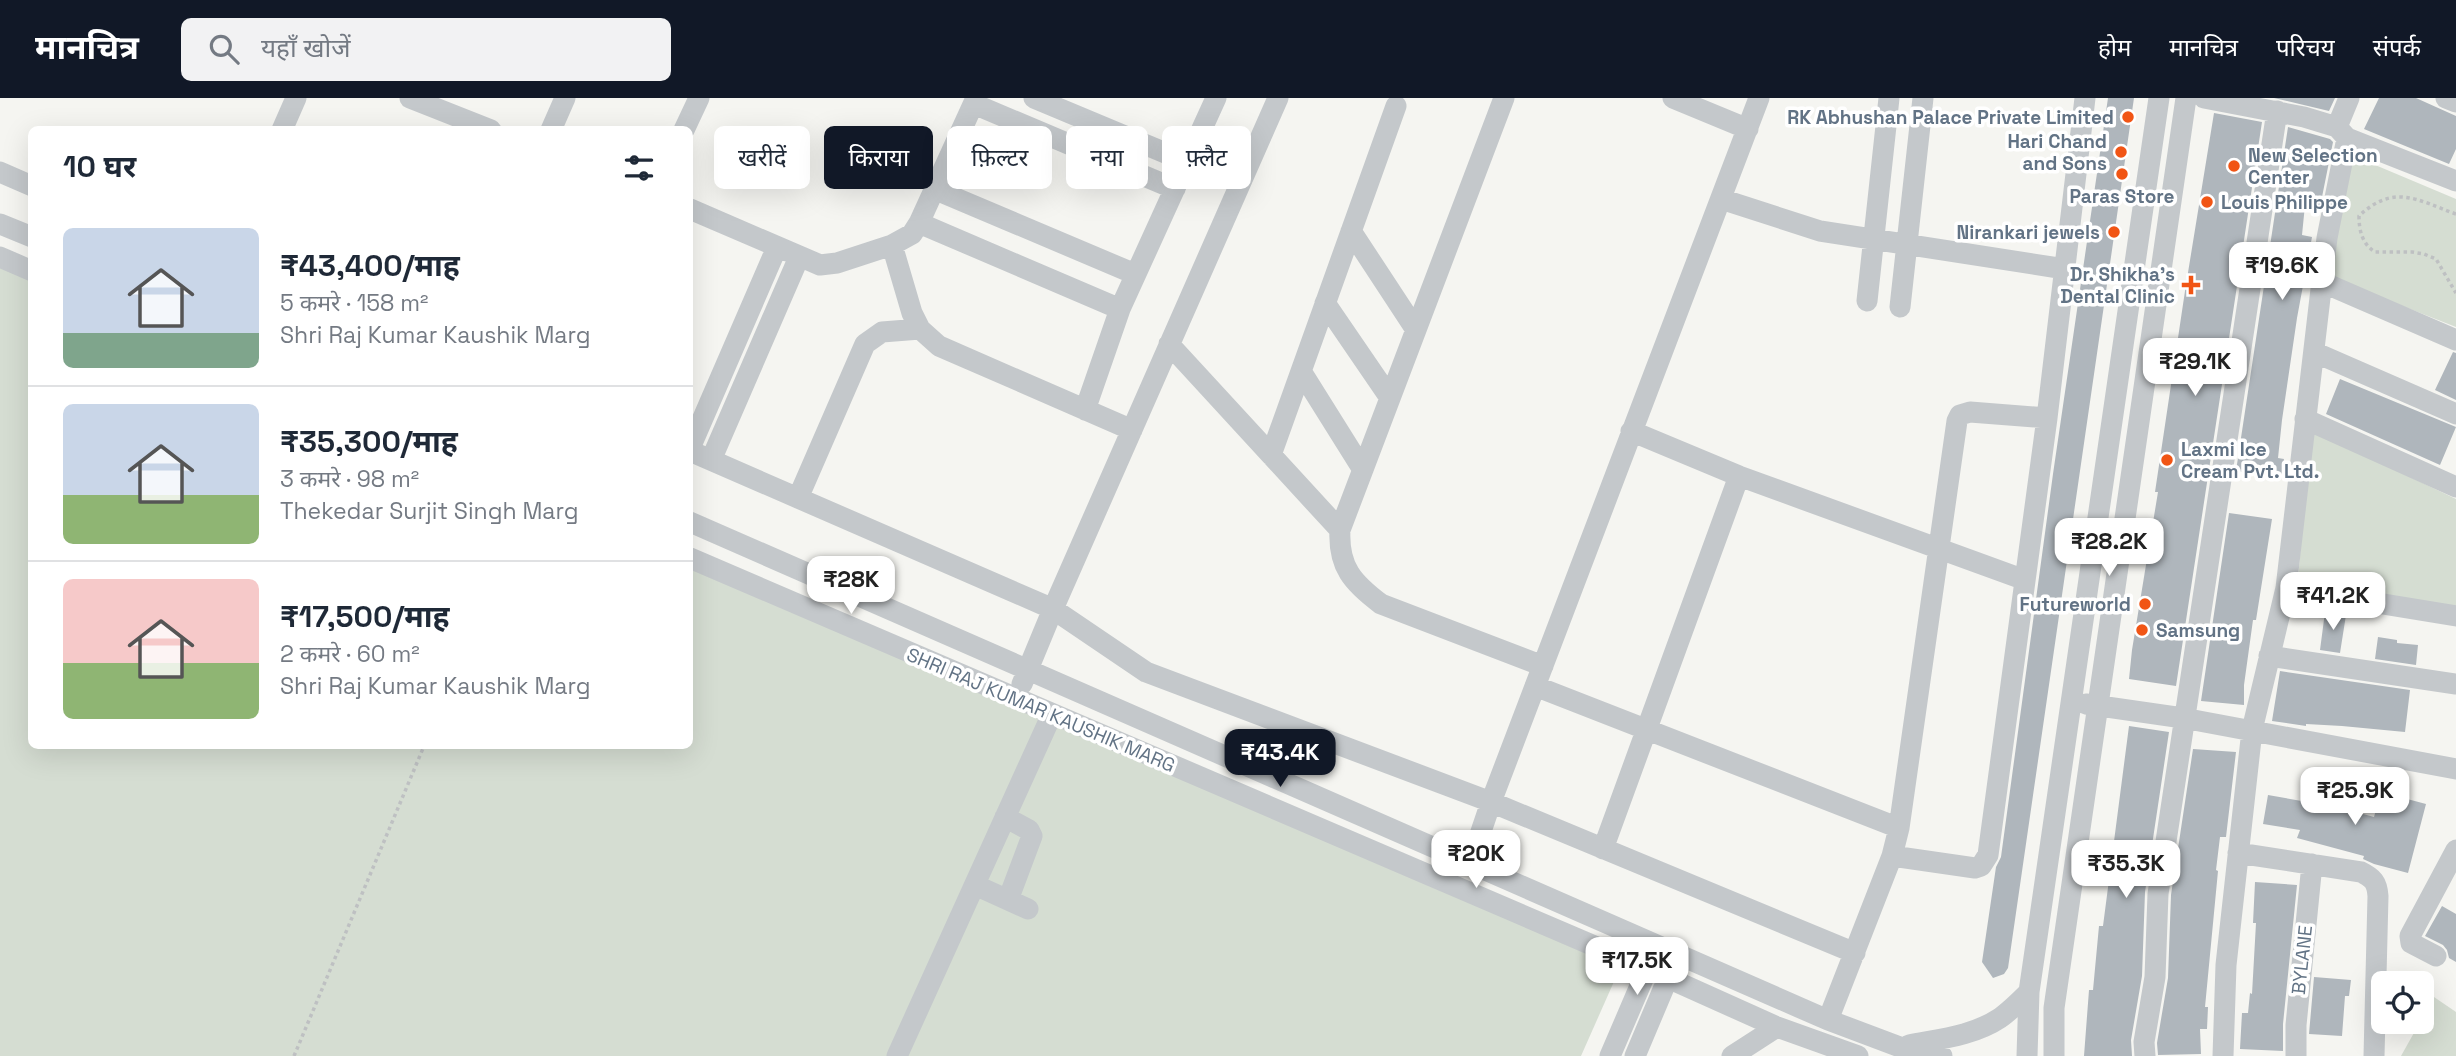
<!DOCTYPE html>
<html lang="hi">
<meta charset="utf-8">
<style>
:root{--surface:#fff;--page:#f2f2f3;--text:#1f2937;--muted:#747a83;--line:#e0e1e3;--accent:#111827}
body{margin:0;font-family:"Space Grotesk","Noto Sans Devanagari",sans-serif;background:var(--page);color:var(--text);height:100vh;display:flex;flex-direction:column;font-size:26px;white-space:nowrap}
*{box-sizing:border-box;margin:0}
p{font-size:23px;color:var(--muted)}
.icon{flex:none;width:38px;height:38px;fill:none;stroke:currentColor;stroke-width:2;stroke-linecap:round;stroke-linejoin:round}
.map{position:relative;flex:1;overflow:hidden}
.side{position:absolute;left:28px;top:28px;width:665px;height:623px;display:flex;flex-direction:column;background:var(--surface);border-radius:10px;box-shadow:0 7px 28px #0002}
.side>*{flex:none}
.top-card{position:absolute;left:714px;top:28px;width:665px;height:63px;display:flex;gap:14px}
.controls{position:absolute;left:2371px;top:873px;display:grid;gap:14px}
.controls a{display:grid;place-items:center;width:63px;height:63px;border-radius:10px;background:var(--surface);box-shadow:0 7px 28px #0002;font-size:35px}
.price{position:absolute;translate:-50% -60px;padding:0 16px;border-radius:14px;background:#fff;color:#222;font-size:23px;line-height:46px;filter:drop-shadow(0 2px 4px #0008)}
.price::after{content:'';position:absolute;left:50%;top:42px;width:21px;height:16px;margin-left:-10px;background:inherit;clip-path:polygon(0 0,100% 0,50% 100%)}
.price.active{background:var(--accent);color:#fff}
ul{padding:0;list-style:none}
li{display:flex;align-items:center;gap:21px;height:175px;padding:0 35px}
li+li{border-top:2px solid var(--line)}
li span{display:grid;place-items:center;flex:none;width:196px;height:140px;border-radius:10px;color:#555}
li>.icon{margin-inline-start:auto}
span .icon{width:84px;height:84px;fill:#fffc;stroke-width:1}
li b{font-size:30px}
h2{display:flex;justify-content:space-between;align-items:center;height:84px;padding:0 35px;font-size:30px}
.tag{padding:0 24px;border-radius:10px;background:var(--surface);box-shadow:0 7px 28px #0002;font-size:24px;line-height:63px}
.tag.active{background:var(--accent);color:#fff}
header{display:flex;align-items:center;gap:42px;box-sizing:border-box;height:98px;padding:0 35px;background:var(--accent);color:#fff}
header strong{font-size:33px}
nav{display:flex;gap:38px;margin-inline-start:auto;font-size:24px}
.search{width:490px;height:63px;background:var(--page);display:flex;align-items:center;gap:18px;box-sizing:border-box;padding:0 24px;border-radius:10px;color:var(--muted);font-size:26px}
.map>svg:first-child{display:block}
.green{fill:#d5ddd2}
.building{fill:#afb6bc}
.lines{fill:none;stroke-linecap:round;stroke-linejoin:round}
.path{stroke:#bec0c2;stroke-width:3.5;stroke-dasharray:3.5 3.5;stroke-linecap:butt}
.minor{stroke:#c4c8cb;stroke-width:21}
.poi-dot{fill:#f15515;stroke:#fff;stroke-width:2.5}
.labels{text-anchor:middle;dominant-baseline:central;stroke-width:7;stroke-linejoin:round;paint-order:stroke}
.poi-label{font-size:19px;font-weight:bold;fill:#627385;stroke:#fff;text-anchor:end}
.street-label{font-size:19px;fill:#627385;stroke:#fff}
</style>
<header>
<strong>मानचित्र</strong>
<div class="search"><svg class="icon" aria-label="search" viewBox="0 0 24 24"><circle cx="10" cy="10" r="6"/><path d="M15 15l6 6"/></svg>यहाँ खोजें</div>
<nav><a>होम</a><a>मानचित्र</a><a>परिचय</a><a>संपर्क</a></nav>
</header>
<div class="map">
<svg width="2456" height="958" viewBox="0 0 2456 958">
<rect width="100%" height="100%" fill="#f5f5f1"/>
<!-- green -->
<path class="green" d="M2349,56l107,45v128l-125,-49z
M0,161l31,13 1,474h658v-185l930,407 -39,88h-1581z
M2310,331l146,70v113l-158,-32z
M2434,899l22,15v44h-55z"/>
<!-- building -->
<path class="building" d="M2108,0h26l-126,870 -4,6 -11,4 -11,-16 14,-95 5,-10 52,-383z
M2274,0h61l-6,13z
M2379,0h37l40,18v33l-7,15 -85,-35z
M2214,15l48,9 -86,564 -47,-7 3,-29 26,-158h-3l30,-201z
M2288,29l42,12 3,3 -13,65 -15,-2 -3,30 10,2 -15,81 -15,102 -4,38 6,1 -3,19 -45,-7z
M2453,254l3,1v47l-21,-10z
M2340,281l116,48 -16,38 -114,-51z
M2229,415l43,6 -16,101h-3l-9,65v20l-43,-4z
M2325,514l21,3 -6,38 -20,-3z
M2378,539l19,3v3l21,2 -2,20 -41,-6z
M2280,573l130,19 -5,42 -63,-6 -36,-2v2l-34,-5z
M2129,628l40,6 -24,160 -3,84 -11,64 1,16h-48l5,-66h4l6,-64h4z
M2193,651l43,3 -10,85h-6l-4,33 2,1 -13,136h3l-1,22h-7l1,25 -43,1 -1,-12 11,-65 3,-83z
M2381,694l45,12 -18,69 -34,-9 -11,-5 1,-3 -67,-18 3,-8 -37,-6 5,-29 39,7 1,-3 66,18z
M2255,784l42,3 -14,139v27l-43,-2 2,-36h6l2,-20 2,1 4,-71h-3z
M2442,808l14,8v48l-7,-4 -2,-8 -4,-5 -18,-9z
M2314,879l37,3 -2,16h-4l-3,40 -33,-2z"/>
<g class="lines">
<!-- path -->
<path class="path" d="M2456,116c-39,-14 -62,-31 -97,2 0,14 3,28 16,36h37l12,2 12,5 20,34
M294,958l130,-310"/>
<!-- minor -->
<path class="minor" d="M410,0l81,32
M1034,0l153,64
M1504,0l-164,432c-2,37 13,53 41,74l162,62
M1673,0l75,31
M2204,0l100,19 33,10 10,11 109,43
M2446,0l10,4
M974,6l201,85
M2337,29l12,-29
M282,32l14,-32
M551,32l14,-32
M684,32l15,-32
M0,74l32,14
M934,91l201,85
M1721,101l99,32 245,38
M690,111l130,56 17,-2 55,-18 20,68 8,16 19,17 193,84
M919,125l201,86
M0,126l32,13
M1351,133l65,99
M892,147l20,-11 7,-11 57,-125
M0,159l32,14
M2322,184l134,58
M1867,203l22,-203
M1325,205l65,95
M1900,209l23,-209
M1169,246l171,186
M2314,254l142,62
M1301,273l62,99
M1085,312l35,-101 96,-211
M2305,321l151,68
M1631,333l108,45 286,104
M690,350l87,-201
M690,353l363,158 93,63 345,130 364,151
M1271,357l125,-349
M711,362l88,-203
M798,400l67,-154 17,-12 38,-3
M690,424l1138,498 72,27 42,9
M690,460l958,411 129,58 81,29
M2286,490l170,28
M2269,558l187,28
M1022,586l31,-75 225,-511
M1535,588l364,142
M2086,606l97,14 273,51
M1005,719l24,13 3,6 -24,64
M1603,751l136,-373
M2238,755l123,19c12,6 16,10 17,24l-4,160
M1892,758l83,12 6,-2 7,-11 59,-437 38,-320
M1470,766l21,-62 268,-704
M975,787l53,24
M2436,858l-25,-13 -1,-7 46,-86
M1828,922l64,-164 7,-28 58,-407 3,-6 10,-3 77,6
M1909,947c30,-6 64,-9 91,-27 10,-7 20,-17 29,-26
M897,958l155,-342
M1610,958l42,-98
M1635,958l38,-90
M1732,958l45,-29
M2027,958l2,-64 130,-894
M2054,958v-48l132,-910
M2145,958l-1,-14 11,-65 3,-83 119,-783
M2223,958l3,-91 26,-235 34,-142 41,-350 20,-100
M2296,958v-31l16,-161"/>
</g>
<!-- markers -->
<g class="poi-dot">
<circle cx="2128" cy="19" r="7"/>
<circle cx="2121" cy="54" r="7"/>
<circle cx="2234" cy="68" r="7"/>
<circle cx="2122" cy="76" r="7"/>
<circle cx="2207" cy="104" r="7"/>
<circle cx="2114" cy="134" r="7"/>
<path d="M2187.5 176.5h7v7h7v7h-7v7h-7v-7h-7v-7h7z"/>
<circle cx="2167" cy="362" r="7"/>
<circle cx="2145" cy="506" r="7"/>
<circle cx="2142" cy="532" r="7"/>
</g>
<g class="labels">
<!-- poi labels -->
<g class="poi-label">
<text x="2114" y="19">RK Abhushan Palace Private Limited</text>
<text x="2107" y="43">Hari Chand<tspan x="2107" dy="22">and Sons</tspan></text>
<text x="2248" y="57" text-anchor="start">New Selection<tspan x="2248" dy="22">Center</tspan></text>
<text x="2122" y="98" text-anchor="middle">Paras Store</text>
<text x="2221" y="104" text-anchor="start">Louis Philippe</text>
<text x="2100" y="134">Nirankari jewels</text>
<text x="2175" y="176">Dr. Shikha's<tspan x="2175" dy="22">Dental Clinic</tspan></text>
<text x="2181" y="351" text-anchor="start">Laxmi Ice<tspan x="2181" dy="22">Cream Pvt. Ltd.</tspan></text>
<text x="2131" y="506">Futureworld</text>
<text x="2156" y="532" text-anchor="start">Samsung</text>
</g>
<!-- street labels -->
<g class="street-label">
<text transform="translate(1041 612) rotate(23)">SHRI RAJ KUMAR KAUSHIK MARG</text>
<text transform="translate(2302 862) rotate(-84)">BYLANE</text>
</g>
</g>
</svg>
<div class="controls">
<a><svg class="icon" aria-label="locate" viewBox="0 0 24 24"><circle cx="12" cy="12" r="6"/><path d="M12 2v4M12 18v4M2 12h4M18 12h4"/></svg></a>
</div>
<b class="price" style="left:2282px;top:204px">₹19.6K</b>
<b class="price" style="left:2195px;top:300px">₹29.1K</b>
<b class="price" style="left:2109px;top:480px">₹28.2K</b>
<b class="price" style="left:851px;top:518px">₹28K</b>
<b class="price" style="left:2333px;top:534px">₹41.2K</b>
<b class="price active" style="left:1280px;top:691px">₹43.4K</b>
<b class="price" style="left:2355px;top:729px">₹25.9K</b>
<b class="price" style="left:1476px;top:792px">₹20K</b>
<b class="price" style="left:2126px;top:802px">₹35.3K</b>
<b class="price" style="left:1637px;top:899px">₹17.5K</b>
<div class="top-card">
<a class="tag">खरीदें</a>
<a class="tag active">किराया</a>
<a class="tag">फ़िल्टर</a>
<a class="tag">नया</a>
<a class="tag">फ़्लैट</a>
</div>
<section class="side">
<h2>10 घर<svg class="icon" aria-label="filters" viewBox="0 0 24 24"><path d="M4 7h16M4 17h16"/><circle cx="9" cy="7" r="2"/><circle cx="15" cy="17" r="2"/></svg></h2>
<ul>
<li><span style="background:linear-gradient(#c9d6e8 75%,#7fa58c 0)"><svg class="icon" aria-label="home" viewBox="0 0 24 24"><path d="M3 11l9-7 9 7M6 9v11h12V9"/></svg></span><div><b>₹43,400/माह</b><p>5 कमरे · 158 m²</p><p>Shri Raj Kumar Kaushik Marg</p></div></li>
<li><span style="background:linear-gradient(#c9d6e8 65%,#8fb573 0)"><svg class="icon" aria-label="home" viewBox="0 0 24 24"><path d="M3 11l9-7 9 7M6 9v11h12V9"/></svg></span><div><b>₹35,300/माह</b><p>3 कमरे · 98 m²</p><p>Thekedar Surjit Singh Marg</p></div></li>
<li><span style="background:linear-gradient(#f6c9c9 60%,#8fb573 0)"><svg class="icon" aria-label="home" viewBox="0 0 24 24"><path d="M3 11l9-7 9 7M6 9v11h12V9"/></svg></span><div><b>₹17,500/माह</b><p>2 कमरे · 60 m²</p><p>Shri Raj Kumar Kaushik Marg</p></div></li>
</ul>
</section>
</div>
